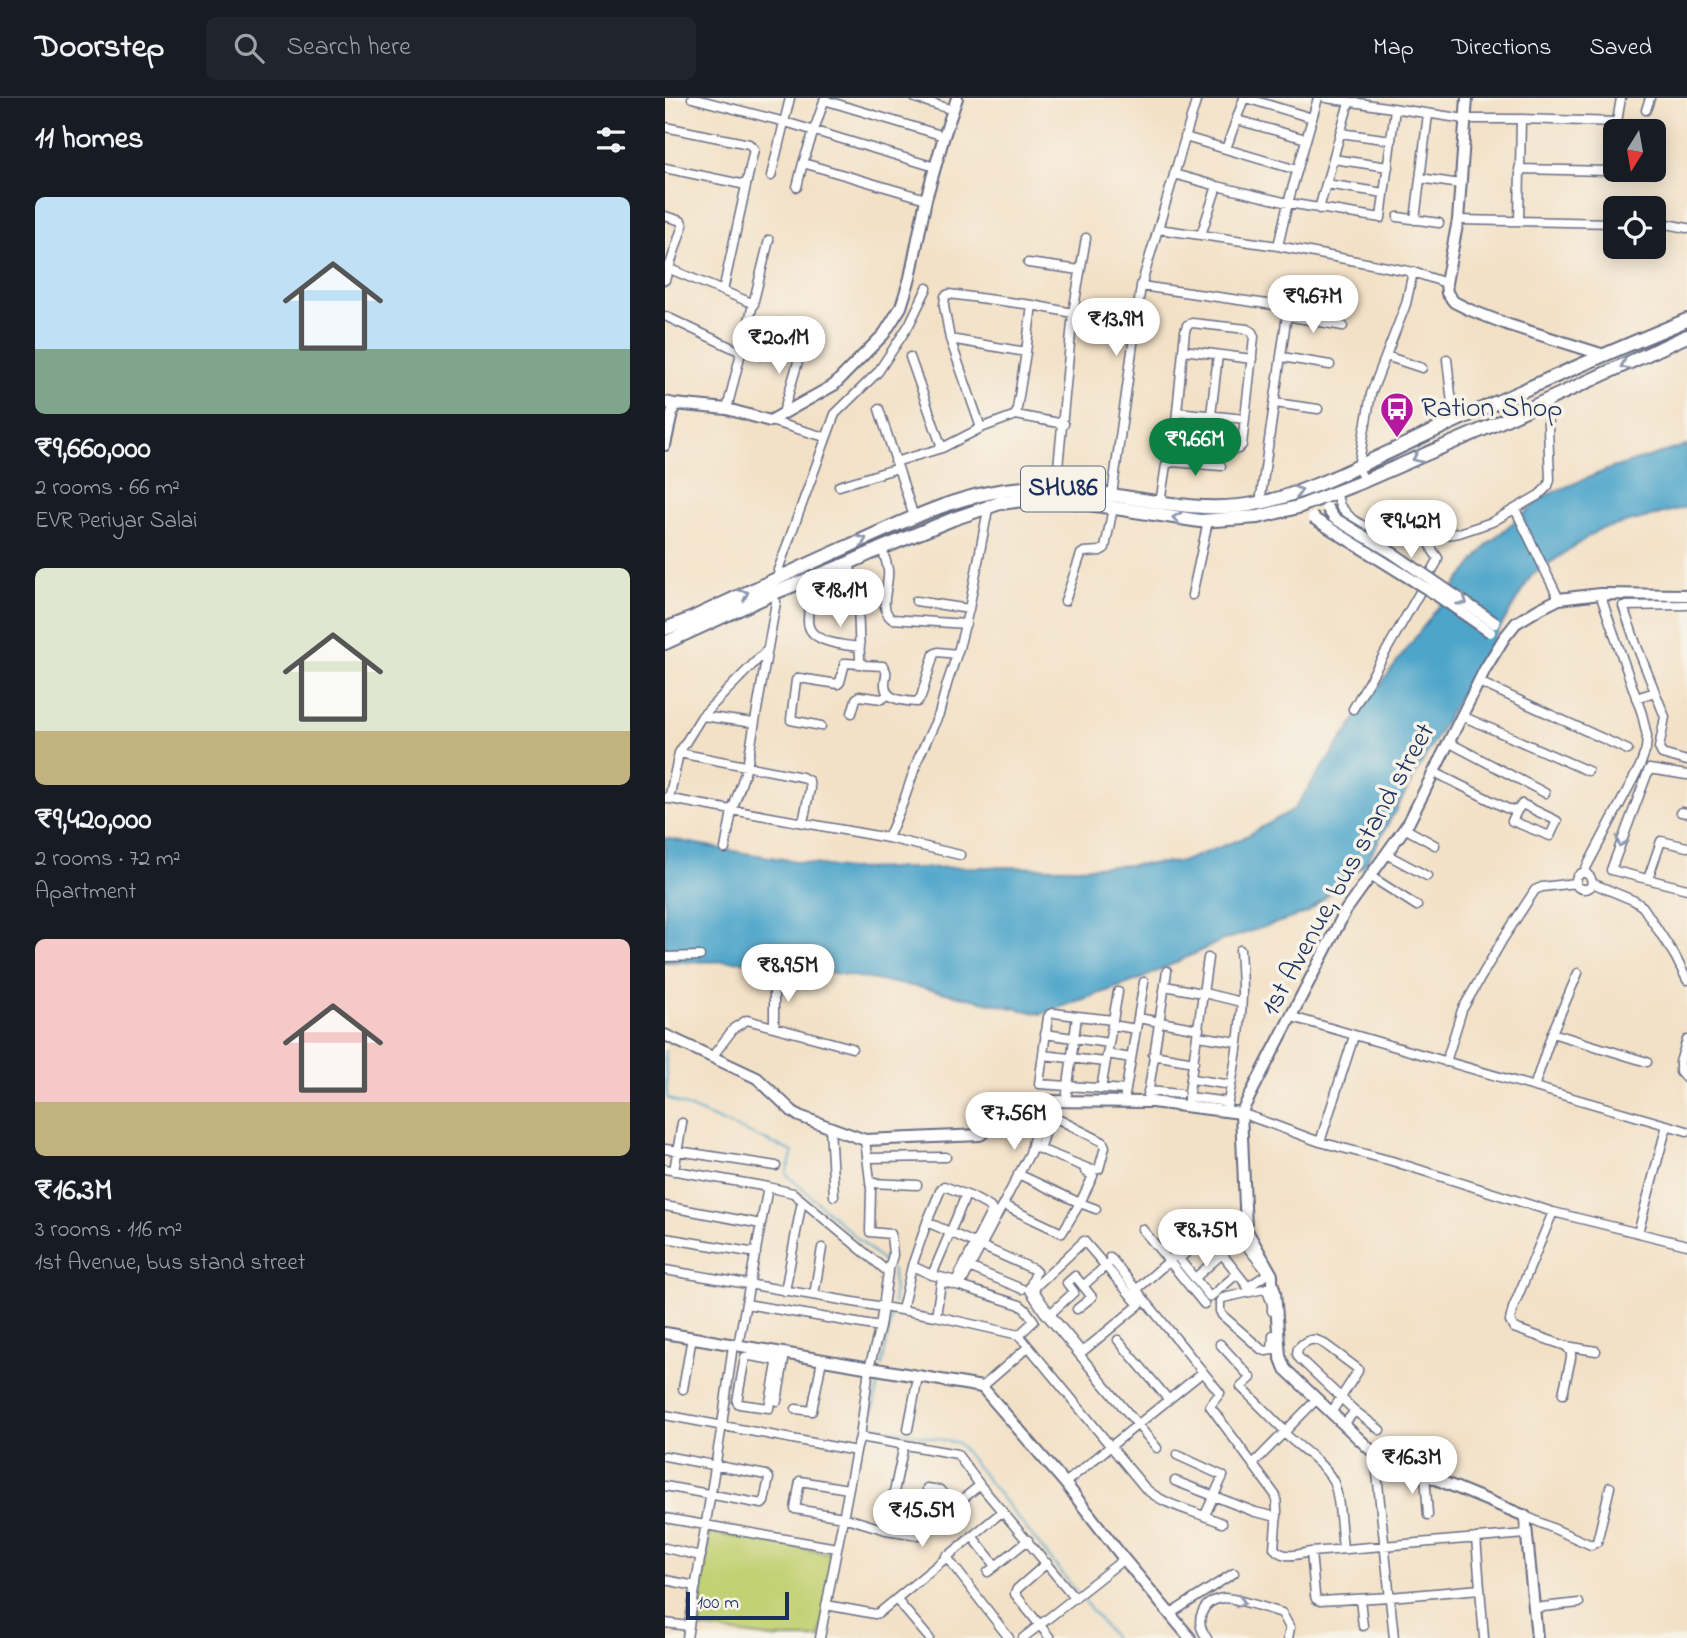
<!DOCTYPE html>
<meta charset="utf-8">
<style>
:root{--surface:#171b24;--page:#20242c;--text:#f1f3f6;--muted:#9ea1a6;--line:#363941;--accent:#0b8043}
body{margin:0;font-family:"Indie Flower",sans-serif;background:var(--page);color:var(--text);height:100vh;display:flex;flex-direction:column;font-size:26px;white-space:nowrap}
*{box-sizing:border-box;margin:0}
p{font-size:23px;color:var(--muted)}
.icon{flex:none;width:38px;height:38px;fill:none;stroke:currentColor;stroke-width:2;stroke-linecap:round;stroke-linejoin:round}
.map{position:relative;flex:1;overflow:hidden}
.drawer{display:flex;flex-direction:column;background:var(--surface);width:665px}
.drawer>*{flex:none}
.needle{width:46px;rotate:191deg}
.buttons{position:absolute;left:938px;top:21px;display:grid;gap:14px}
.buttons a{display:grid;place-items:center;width:63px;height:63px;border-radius:10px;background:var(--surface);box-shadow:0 4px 18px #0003;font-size:35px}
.scale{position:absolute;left:21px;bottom:18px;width:103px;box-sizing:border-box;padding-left:7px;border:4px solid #1b2f5e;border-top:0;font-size:19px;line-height:24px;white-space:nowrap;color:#1b2f5e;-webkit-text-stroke:5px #f7f3e8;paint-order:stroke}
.price{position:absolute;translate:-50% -60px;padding:0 16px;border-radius:24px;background:#fff;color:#222;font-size:23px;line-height:46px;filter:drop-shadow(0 2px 4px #0008)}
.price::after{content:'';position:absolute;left:50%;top:42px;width:21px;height:16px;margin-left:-10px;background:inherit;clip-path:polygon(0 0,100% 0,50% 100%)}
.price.current{background:var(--accent);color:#fff}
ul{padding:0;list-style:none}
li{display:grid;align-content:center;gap:14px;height:371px;padding:0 35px}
li span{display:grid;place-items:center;height:217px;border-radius:10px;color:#555}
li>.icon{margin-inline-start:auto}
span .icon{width:126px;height:126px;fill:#fffc;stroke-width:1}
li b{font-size:30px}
h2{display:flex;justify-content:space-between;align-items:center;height:84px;padding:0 35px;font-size:30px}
header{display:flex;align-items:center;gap:42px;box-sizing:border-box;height:98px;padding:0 35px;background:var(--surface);border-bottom:2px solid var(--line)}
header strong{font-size:33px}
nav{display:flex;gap:38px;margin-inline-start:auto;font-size:24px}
.search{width:490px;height:63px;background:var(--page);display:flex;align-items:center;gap:18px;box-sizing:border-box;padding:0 24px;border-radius:10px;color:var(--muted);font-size:26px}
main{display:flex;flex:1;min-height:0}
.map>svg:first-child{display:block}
.green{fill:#c2d173;stroke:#6e8068;stroke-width:2}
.water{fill:#4da5ca;stroke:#346a94;stroke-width:2}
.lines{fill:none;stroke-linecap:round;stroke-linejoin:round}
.stream{stroke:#4da5ca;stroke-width:2}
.street-casing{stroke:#676d83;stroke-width:11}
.secondary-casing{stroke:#676d83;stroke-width:14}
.primary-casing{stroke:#676d83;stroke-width:16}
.street{stroke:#fff;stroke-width:8}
.secondary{stroke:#fff;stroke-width:10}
.primary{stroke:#fff;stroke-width:12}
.secondary-bridge-casing{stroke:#676d83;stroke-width:14;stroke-linecap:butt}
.secondary-bridge{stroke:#fff;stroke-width:10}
.oneway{stroke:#8d97ae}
.labels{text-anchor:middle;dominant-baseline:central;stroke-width:7;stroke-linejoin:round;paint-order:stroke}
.shield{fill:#f7f3e8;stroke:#5d6a87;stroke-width:2}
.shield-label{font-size:26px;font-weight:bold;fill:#1b2f5e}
.poi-label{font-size:28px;fill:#1b2f5e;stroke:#f7f3e8;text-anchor:start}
.street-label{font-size:28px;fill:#1b2f5e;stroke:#f7f3e8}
</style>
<header>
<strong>Doorstep</strong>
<div class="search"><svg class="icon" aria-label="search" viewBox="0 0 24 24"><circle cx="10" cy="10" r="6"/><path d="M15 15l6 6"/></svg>Search here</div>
<nav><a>Map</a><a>Directions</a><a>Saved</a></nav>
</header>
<main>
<section class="drawer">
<h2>11 homes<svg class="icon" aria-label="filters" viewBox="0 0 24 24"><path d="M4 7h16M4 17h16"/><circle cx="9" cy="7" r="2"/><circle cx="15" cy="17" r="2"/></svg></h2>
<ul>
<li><span style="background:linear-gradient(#bfe0f5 70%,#7fa58c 0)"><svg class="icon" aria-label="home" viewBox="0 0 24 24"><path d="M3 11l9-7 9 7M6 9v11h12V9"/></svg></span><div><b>₹9,660,000</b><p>2 rooms · 66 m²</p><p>EVR Periyar Salai</p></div></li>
<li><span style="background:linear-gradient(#dfe7d0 75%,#c2b280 0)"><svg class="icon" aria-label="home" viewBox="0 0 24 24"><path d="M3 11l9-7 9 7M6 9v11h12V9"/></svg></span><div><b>₹9,420,000</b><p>2 rooms · 72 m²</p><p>Apartment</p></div></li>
<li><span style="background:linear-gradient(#f6c9c9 75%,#c2b280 0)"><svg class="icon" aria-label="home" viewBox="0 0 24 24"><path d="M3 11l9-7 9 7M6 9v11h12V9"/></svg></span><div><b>₹16.3M</b><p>3 rooms · 116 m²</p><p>1st Avenue, bus stand street</p></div></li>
</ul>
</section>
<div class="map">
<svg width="1022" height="1540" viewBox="0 0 1022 1540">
<rect width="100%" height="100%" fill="#f7f3e8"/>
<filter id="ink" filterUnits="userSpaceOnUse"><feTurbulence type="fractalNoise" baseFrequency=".0143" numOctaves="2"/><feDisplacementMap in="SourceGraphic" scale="14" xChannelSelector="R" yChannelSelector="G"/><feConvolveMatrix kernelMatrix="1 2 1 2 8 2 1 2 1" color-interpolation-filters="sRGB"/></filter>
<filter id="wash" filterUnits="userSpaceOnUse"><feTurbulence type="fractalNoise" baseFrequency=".00686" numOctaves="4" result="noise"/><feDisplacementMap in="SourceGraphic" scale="28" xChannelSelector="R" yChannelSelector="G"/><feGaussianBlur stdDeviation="1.57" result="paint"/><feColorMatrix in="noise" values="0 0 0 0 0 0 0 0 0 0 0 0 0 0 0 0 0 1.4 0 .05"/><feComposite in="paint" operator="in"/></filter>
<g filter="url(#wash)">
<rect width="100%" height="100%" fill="#f3e1c7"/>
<!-- green -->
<path class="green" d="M45,1435l125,21 -15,84h-46l-77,-10z"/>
<!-- water -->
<path class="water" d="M1022,347v62l-89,23 -67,46 -67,112 -98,175 -59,50 -86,28 -80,38 -100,35 -123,-27 -156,-26 -97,1v-124l79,15 103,16 137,-2 93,1 104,-6 60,-23 53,-30 72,-105 66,-89 56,-71 56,-48 65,-27z"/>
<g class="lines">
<!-- stream -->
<path class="stream" d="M0,953l2,47 126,54 -7,22 101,91
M226,1171l2,2 1,33
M217,1268l10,-53
M215,1277l-10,50 88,18 118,148
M417,1500l32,40"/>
</g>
</g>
<g filter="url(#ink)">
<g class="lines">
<!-- street casing -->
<g class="street-casing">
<path id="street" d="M27,0l93,24 150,45
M250,0l38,12
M581,0l66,20
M661,0l139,21h56l96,3
M159,2l120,36
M981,12l4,-12
M572,22l69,19
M0,29l84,17 5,5 -31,142
M952,33v-9l4,-24
M675,35l51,7
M520,39l112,33
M561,51l18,-51
M668,61l55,8
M138,65l123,36
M0,70l81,17
M854,71l134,3
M509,76l43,12
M106,78l19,-78
M755,80l40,6
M661,86l58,9
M132,89l6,-24 22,-65
M654,111l30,-107
M0,118l16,5 2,4 -18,55
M733,119l41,6
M750,122l13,-106
M793,122l157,3
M854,122l2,-101
M989,126h12l21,4
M493,131l120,17 135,26 33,11
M536,137l16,-49 71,17 93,15 14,-109
M613,148l10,-43 30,-105
M363,165l52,7
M0,169l89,37
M476,188l147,21 -28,196
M0,218l76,36
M622,218l56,10
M285,241l76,13
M518,252l69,9
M721,258l36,12
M245,259l32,91
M617,259l48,8
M782,261l7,63
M610,305l43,6
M62,311l42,-169
M214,311l35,108
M512,314l68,7
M118,315l19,-65
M351,317l10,-63 6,-47
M546,317l7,-60
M105,323l55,16
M316,330l-31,-89 -6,-33 1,-10 4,-2 83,11 41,8
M230,364l47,-14 39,-20 35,-13 48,9
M507,364l49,4
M699,383l-6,-14 13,-73 35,-90 7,-32
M174,388l59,-18
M391,390l17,-175 13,-75
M671,394l4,14 12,13 15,9 61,10 31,-5 33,-11 47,-27 9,-9 2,-6 -3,-79
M447,397l29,-209 56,-188
M495,405l6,-38 6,-3 13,-131 2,-6 5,-2 55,6 5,3 2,5 -12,108 -4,4 -63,-6
M850,411l44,90
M217,450c2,7 5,15 6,22 2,16 -11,38 4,49l74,5
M184,465l9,38 2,59 3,5 20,1c6,7 2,9 2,17 -1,17 18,18 32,19l4,-5 13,-43 4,-2 19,2
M113,472l57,-156 43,-42 31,-47 18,-37
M143,489c3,14 0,21 0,34 0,22 36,24 52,26
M527,497l16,-74
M146,503h47
M251,503l53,8
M400,503l16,-47 3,-2 16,-1 5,-3 8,-40
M1022,507l-64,1 13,38 29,73 -6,31 3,6 25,7
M814,584l149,68
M971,600l19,-6
M688,611l84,-147 1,-4 -5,-7 -5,-13
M187,615l4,-14 3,-3 23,3 6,-4
M37,618l52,7
M797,618l126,55
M156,628l-30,-6 5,-40 3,-2 39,6 2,-2 5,-19 16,1
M783,644l97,51
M14,655l123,24 7,4 1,8 -7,33
M769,674l72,36 11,3 5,-7 35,17 -7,15 -38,-15 5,-10
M1022,677l-38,-6 -38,101 76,19
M0,700l223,40 72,17
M4,701l10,-46 23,-37 65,-66
M1016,714l6,1
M739,730l31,17
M223,740l16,-38 14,-41 21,-45 8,-30 12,-36 10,-39 20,-105
M60,751l7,-38 15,-44 29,-165
M721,756l41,22
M919,774c11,6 10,18 -1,17 -10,-1 -10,-13 1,-17l56,-106 6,-17 1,-13 -5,-22 -42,-120
M705,778l47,30
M983,781l13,-38 26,6
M927,785l43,18 8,6 32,49 12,24
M0,859l35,-1
M109,883v46
M500,888l32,6
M539,895l37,9
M412,918l36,4
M627,919l395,114
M473,920l61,11
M447,927l24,4
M887,935l95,29
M380,936l64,9
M533,938l40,6
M1022,942l-7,22v10l7,8
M442,956l24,4
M378,957l62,7
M488,957l41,7
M47,959l22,-29 13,-8 105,28
M781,964l16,-52 41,-71 32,-49 7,-3 34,-4
M527,981l39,6
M869,989l18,-54 26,-60
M436,991l17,-97
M483,993l32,3
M460,997l19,-113
M524,999l39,5
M401,1003l2,-15 -29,-2 9,-67 2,-3 4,-1 23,3 -9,70 58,4
M482,1004l20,-131
M522,1008l21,-148
M561,1013c8,-38 15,-77 16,-116 0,-15 -1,-30 -2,-45
M576,1015l79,29 72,19 161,51 134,33
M165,1029l4,69
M200,1042l6,49 -1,43 21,2 2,21 -5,17
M655,1044l34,-106
M367,1048l60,24 7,-1 6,-22 -2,-5 -49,-25 -4,-1 -11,33
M0,1051l111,17
M202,1060l79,-1
M0,1071l103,18 25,6 95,79 -8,55 -11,41 -9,69 -4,14 -36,187
M9,1073l8,-48
M420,1073l8,5 -13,27 16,6
M205,1085l47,2
M279,1088l28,11 18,10 2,3 -36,71 -24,-6 -20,-9 15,-44 14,-33z
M338,1107l59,28 18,-30 -62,-29
M0,1108l96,18
M888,1114l-40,96 -3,13 4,7 52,18 5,6v6l-8,36
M262,1124l106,47 3,3 -7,17 15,23 113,136
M477,1131l27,32 20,-18
M973,1135l29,-108
M540,1139l-26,22 31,38 27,-23
M0,1140l91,15
M419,1143l55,64 -57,47 -32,-38 -17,-25z
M445,1159l110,136 -10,13 66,90 1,15 -3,37c10,12 24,6 37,4l215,-18
M304,1169l53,22
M599,1170l-38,-47 -21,16 17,17 26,33 22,-15
M0,1172l271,46 83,19 126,153c19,18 53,24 77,35
M267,1177l34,-80
M530,1180l27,-24
M295,1188l60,19 6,5 8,11 -15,14
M418,1188l27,-24
M608,1189l-50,11 -3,3v10l2,4 40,35 4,1 6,-1 1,-15h5
M601,1190l6,16v7
M471,1192l33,-29 35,43
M120,1193l17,-90
M149,1197l8,-47
M81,1206l134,23
M237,1212l10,-44
M385,1216l24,-22 -7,-9 8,-7 17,21 -15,12
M271,1218l5,-33 3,-1 16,4 70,-133 6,-24 1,-28
M453,1242l50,59
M555,1246l31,34 -10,9 45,45
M73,1247l30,-158
M901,1248l30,5
M113,1263l-28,-5 -5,1 -8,45 2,2 30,4 10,-55
M317,1289l46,-40
M18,1291l9,-52
M112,1303l8,-47
M131,1311l16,2 10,-51
M690,1313l25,19
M666,1315l27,-42v-2c-8,-6 -16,-12 -24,-18 -13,-10 -22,-18 -36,-3l-1,6 2,4 56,53 -11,13
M0,1317l191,36
M243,1331l10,-52
M619,1335c15,14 37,28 48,46 8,12 9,54 11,70
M195,1339l97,17 23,31 95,113
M710,1356l19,184
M512,1357l46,21 -18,39
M0,1358l101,19 3,3 -5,24 -2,2 -97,-18
M588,1366l64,-65
M760,1377l3,40
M510,1383l80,31 22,5
M400,1385l138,-111
M262,1390l13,2 13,17
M183,1391l-48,-8 -5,28 48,8 43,13 32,5 62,-50
M860,1418l66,29 6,-3 13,-55
M0,1420l172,30
M221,1432l18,-85
M307,1438l24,30
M811,1440l8,100
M0,1450l36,8
M646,1454l4,43 1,4 4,2 70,-4 90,-8
M281,1458l63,82
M382,1465l-30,26 -2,5 35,44
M323,1474l40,-32
M0,1482l31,6
M231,1501l33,39
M695,1501l3,27
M161,1507l49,9 4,-1 124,-102
M869,1510l45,-5
M505,1516l64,-41
M0,1525l24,3
M22,1540l35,-213 11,-80
M358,1540l101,-79
M542,1540c-6,-7 -9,-17 -5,-25 3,-9 12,-14 22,-15 12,0 45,11 58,15l8,15 -2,10"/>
</g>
<!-- secondary casing -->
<g class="secondary-casing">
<path id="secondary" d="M802,0l-9,122 -12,63 1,10 7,9 16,8 39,15 95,30
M0,304l9,2 53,5 43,12 64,-36 50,-51 17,-27 9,-29 16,-79 18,-63 13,-38
M0,347l9,-41
M0,937l92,43 35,33 7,5 66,24 115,-5 45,-30 12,-4 115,1 89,11
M0,1235l317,54 83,96 59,76 66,79
M872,1540l-12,-122 -150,-62 -90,-85 -5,-13 -5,-64 -3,-10v-7l-26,-46 -5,-116 105,-203 63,-88 76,-153 19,-31 12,-15 23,-14 20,-10 41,-5 87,1"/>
</g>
<!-- primary casing -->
<g class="primary-casing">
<path id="primary" d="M0,531l23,-9c54,-25 107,-50 161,-74 56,-25 114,-55 177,-58 78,-4 155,31 233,15 27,-5 52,-16 76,-26 36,-16 71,-33 107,-50 81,-37 163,-73 245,-107
M0,545l109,-50 75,-30 33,-15 71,-29 47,-16 23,-3 34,-1 143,22 58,-4 40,-10 66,-26 129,-56 194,-89"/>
</g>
<!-- street -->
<use href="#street" class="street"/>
<!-- secondary -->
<use href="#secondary" class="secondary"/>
<!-- primary -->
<use href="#primary" class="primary"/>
<!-- secondary-bridge casing -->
<g class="secondary-bridge-casing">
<path id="secondary-bridge" d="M662,410l7,10 60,36 101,69
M648,420l119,74 58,40"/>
</g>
<!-- secondary-bridge -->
<use href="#secondary-bridge" class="secondary-bridge"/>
</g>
<!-- one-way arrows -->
<defs><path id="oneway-chevron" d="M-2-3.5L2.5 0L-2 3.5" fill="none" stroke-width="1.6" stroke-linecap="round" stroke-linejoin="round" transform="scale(1.75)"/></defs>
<g class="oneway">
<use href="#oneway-chevron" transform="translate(960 267) rotate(155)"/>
<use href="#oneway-chevron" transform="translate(752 360) rotate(156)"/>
<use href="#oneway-chevron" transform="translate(633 393) rotate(-18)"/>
<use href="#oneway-chevron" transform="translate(512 420) rotate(-172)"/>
<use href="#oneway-chevron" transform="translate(197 442) rotate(-24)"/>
<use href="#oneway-chevron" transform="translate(79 496) rotate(-25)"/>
<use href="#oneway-chevron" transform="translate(798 503) rotate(35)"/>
<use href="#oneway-chevron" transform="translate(956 744) rotate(111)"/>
<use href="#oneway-chevron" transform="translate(576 1504) rotate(15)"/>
</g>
</g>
<!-- icons -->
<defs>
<g id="bus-pin" transform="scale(1.75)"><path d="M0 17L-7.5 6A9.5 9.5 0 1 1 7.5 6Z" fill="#b5179e" stroke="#f7f3e8"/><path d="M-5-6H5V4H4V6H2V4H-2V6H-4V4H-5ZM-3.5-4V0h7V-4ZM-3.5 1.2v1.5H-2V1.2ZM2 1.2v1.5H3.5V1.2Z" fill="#fff"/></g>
</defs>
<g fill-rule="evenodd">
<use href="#bus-pin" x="732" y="311"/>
</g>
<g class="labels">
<!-- shield labels -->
<rect class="shield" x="356" y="368.5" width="84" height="45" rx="5"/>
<g class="shield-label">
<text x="398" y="391">SHU86</text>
</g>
<!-- poi labels -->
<g class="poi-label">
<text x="756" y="311">Ration Shop</text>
</g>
<!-- street labels -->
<g class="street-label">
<text transform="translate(684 772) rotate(-61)">1st Avenue, bus stand street</text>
</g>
</g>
</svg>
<div class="buttons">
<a><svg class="needle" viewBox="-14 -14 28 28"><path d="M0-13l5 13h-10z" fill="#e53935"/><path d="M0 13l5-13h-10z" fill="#9ea1a6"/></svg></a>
<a><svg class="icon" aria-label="locate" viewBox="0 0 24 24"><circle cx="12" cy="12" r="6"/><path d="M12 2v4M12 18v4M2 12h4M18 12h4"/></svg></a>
</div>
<div class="scale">100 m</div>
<b class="price" style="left:648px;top:237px">₹9.67M</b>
<b class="price" style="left:451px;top:260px">₹13.9M</b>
<b class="price" style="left:114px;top:278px">₹20.1M</b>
<b class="price current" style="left:530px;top:380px">₹9.66M</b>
<b class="price" style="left:746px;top:462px">₹9.42M</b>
<b class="price" style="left:175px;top:531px">₹18.1M</b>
<b class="price" style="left:123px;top:906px">₹8.95M</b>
<b class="price" style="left:349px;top:1054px">₹7.56M</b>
<b class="price" style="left:541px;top:1171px">₹8.75M</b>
<b class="price" style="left:747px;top:1398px">₹16.3M</b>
<b class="price" style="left:257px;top:1451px">₹15.5M</b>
</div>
</main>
